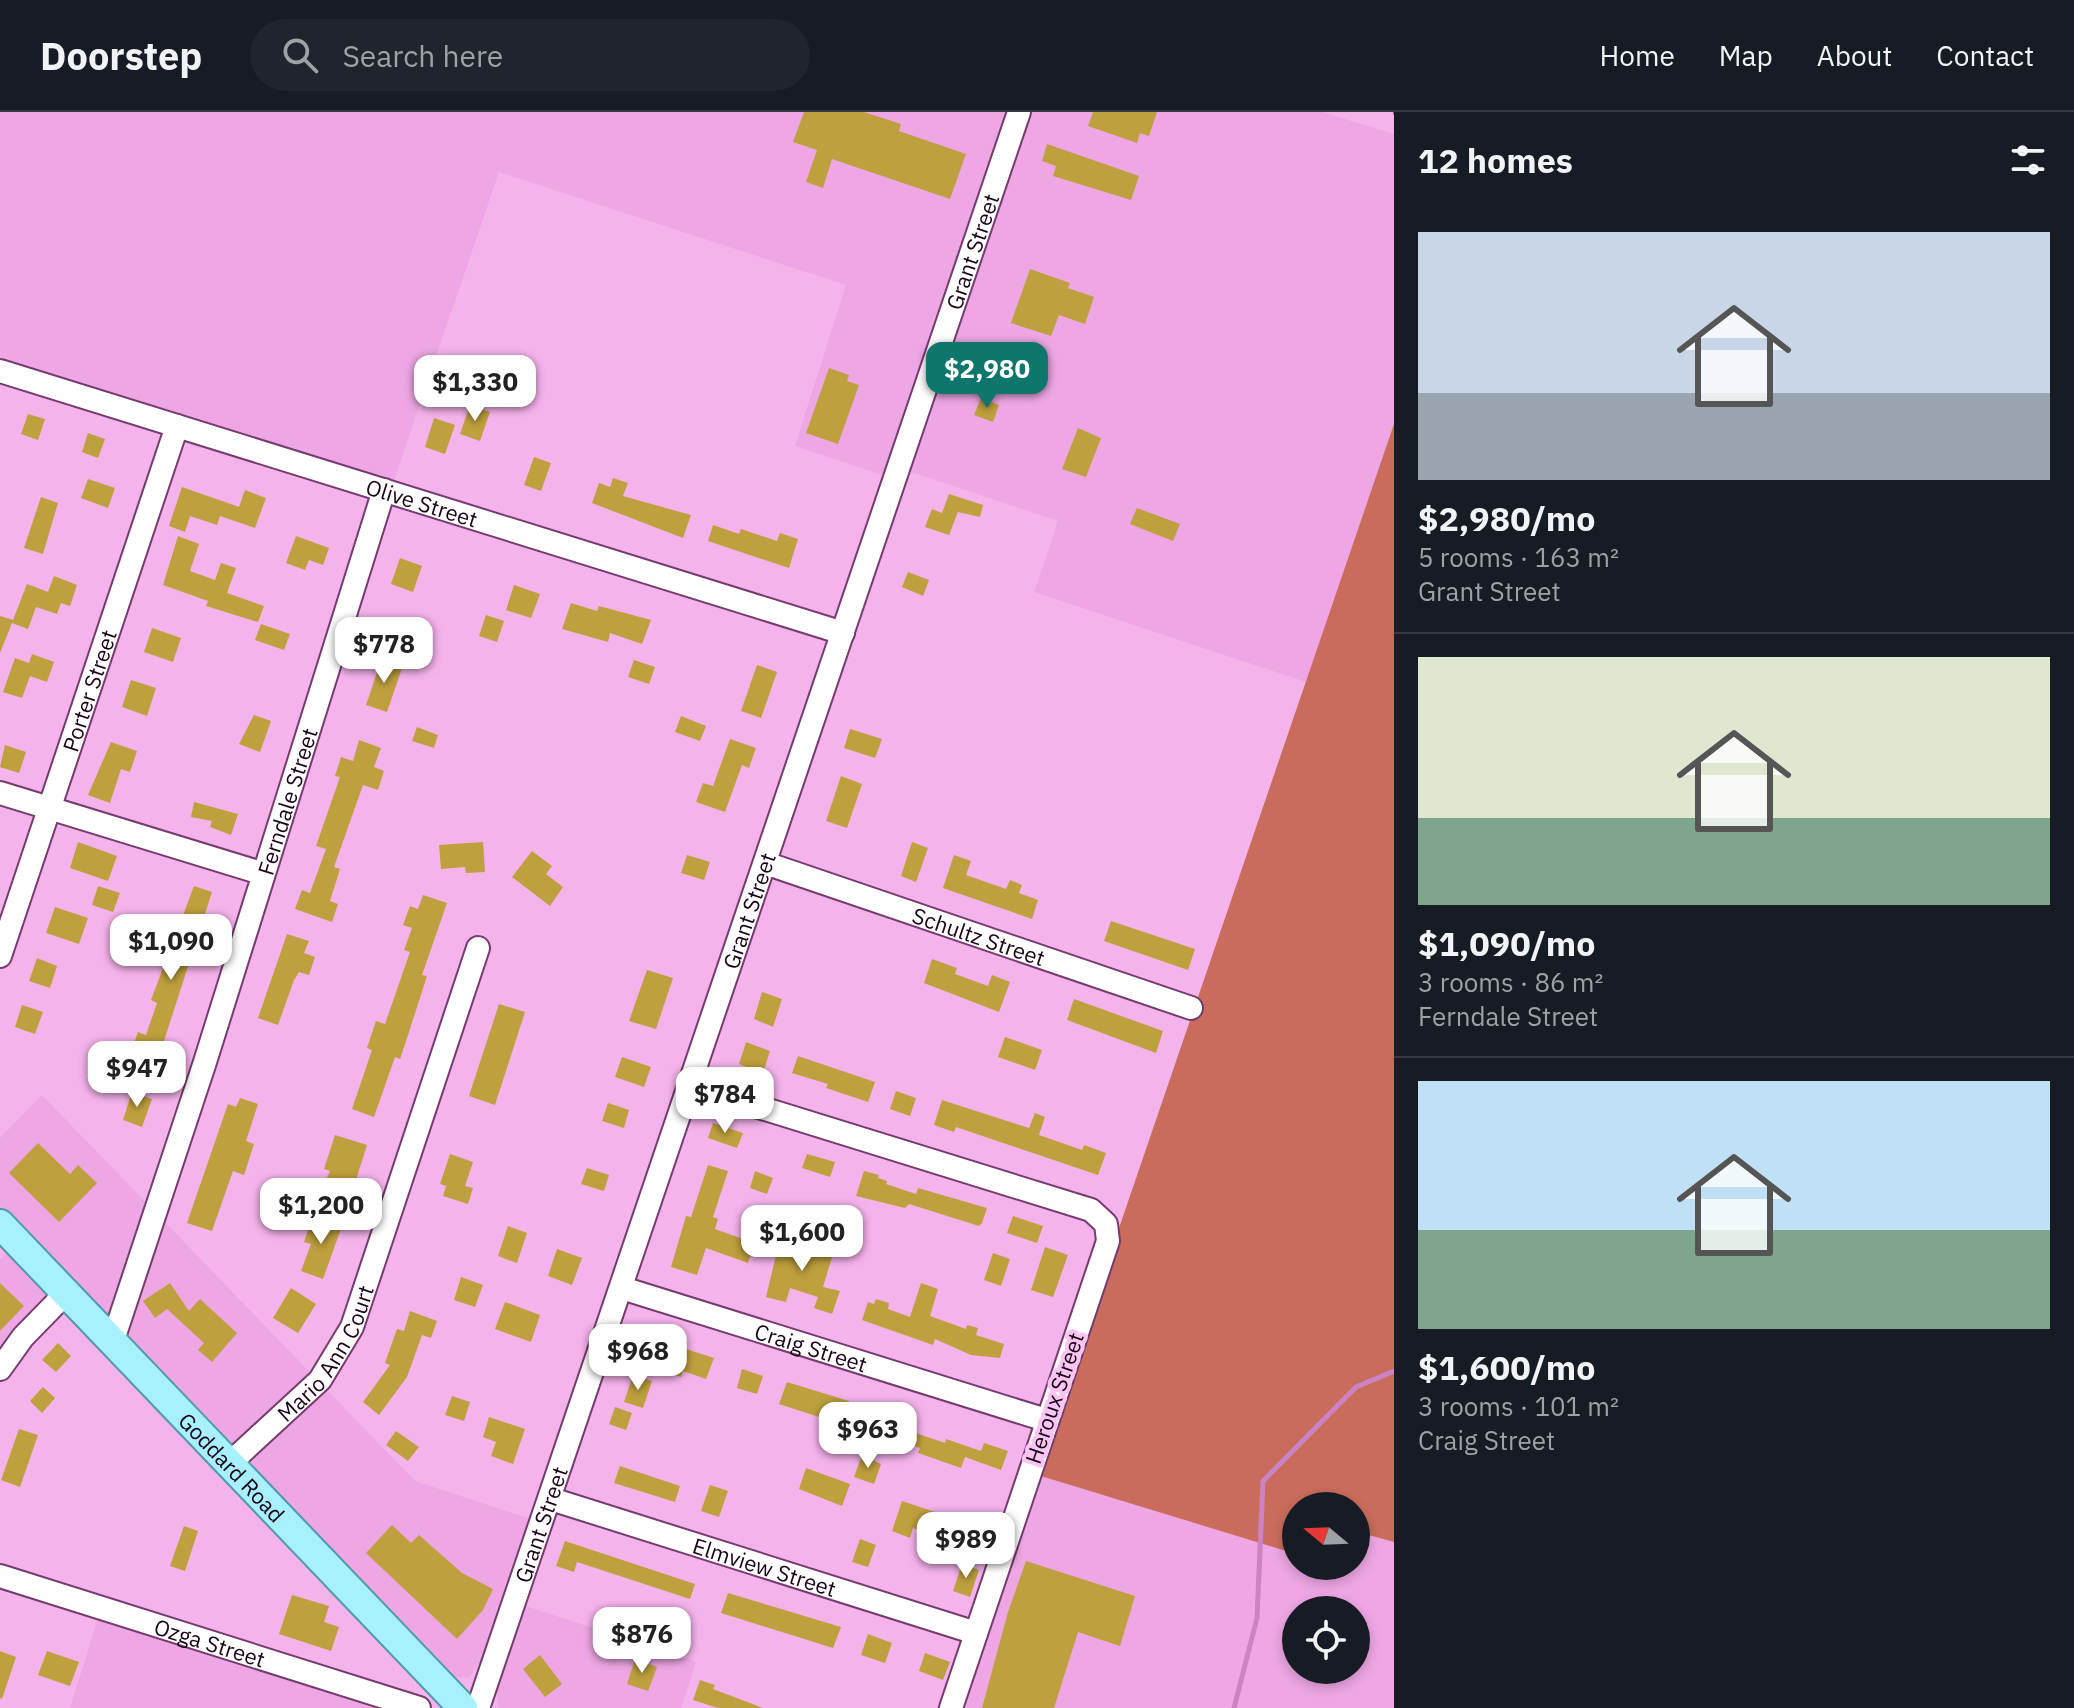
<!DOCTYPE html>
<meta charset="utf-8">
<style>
:root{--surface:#171b24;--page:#20242c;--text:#f1f3f6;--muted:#9ea1a6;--line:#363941;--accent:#0f766e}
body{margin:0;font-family:"IBM Plex Sans",sans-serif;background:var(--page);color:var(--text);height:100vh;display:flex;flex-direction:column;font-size:30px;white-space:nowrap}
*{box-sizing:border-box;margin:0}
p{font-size:26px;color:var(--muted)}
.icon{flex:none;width:44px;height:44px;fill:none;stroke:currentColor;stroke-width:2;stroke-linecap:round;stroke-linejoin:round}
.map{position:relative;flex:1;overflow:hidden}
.sheet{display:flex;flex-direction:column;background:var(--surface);width:680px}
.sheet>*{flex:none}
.needle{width:52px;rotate:289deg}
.buttons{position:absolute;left:1282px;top:1380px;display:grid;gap:16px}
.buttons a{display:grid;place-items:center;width:88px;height:88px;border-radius:50%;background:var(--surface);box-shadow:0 4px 12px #0003;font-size:40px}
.price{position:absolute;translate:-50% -68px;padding:0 18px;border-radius:16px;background:#fff;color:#222;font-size:26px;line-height:52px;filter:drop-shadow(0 2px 4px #0008)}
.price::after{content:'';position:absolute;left:50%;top:48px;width:24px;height:18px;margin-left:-12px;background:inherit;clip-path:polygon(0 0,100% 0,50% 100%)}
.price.active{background:var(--accent);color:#fff}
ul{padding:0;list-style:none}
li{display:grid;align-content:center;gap:16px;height:424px;padding:0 24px}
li+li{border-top:2px solid var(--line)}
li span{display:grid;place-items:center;height:248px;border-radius:0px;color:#555}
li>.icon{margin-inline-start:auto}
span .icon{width:144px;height:144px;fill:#fffc;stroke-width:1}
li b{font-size:34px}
h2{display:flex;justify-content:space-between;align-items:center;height:96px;padding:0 24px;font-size:34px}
header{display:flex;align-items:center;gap:48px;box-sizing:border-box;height:112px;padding:0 40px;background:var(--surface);border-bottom:2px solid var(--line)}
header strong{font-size:38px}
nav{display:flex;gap:44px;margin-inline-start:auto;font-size:28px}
.search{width:560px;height:72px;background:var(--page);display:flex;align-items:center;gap:20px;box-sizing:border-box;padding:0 28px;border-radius:44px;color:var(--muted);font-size:30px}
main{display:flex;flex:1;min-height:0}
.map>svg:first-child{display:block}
.built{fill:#eea6e4;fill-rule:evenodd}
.forest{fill:#c96c5b}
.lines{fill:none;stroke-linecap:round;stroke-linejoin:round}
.stream{stroke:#cc83c3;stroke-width:5}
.building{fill:#bfa03e}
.minor-casing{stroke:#753b6e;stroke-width:26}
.major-casing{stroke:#5098ad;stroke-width:32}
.minor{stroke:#fff;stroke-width:22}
.major{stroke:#a7f1fe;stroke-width:28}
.rail{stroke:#8c5f86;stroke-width:5;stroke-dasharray:4 8;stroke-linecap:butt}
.labels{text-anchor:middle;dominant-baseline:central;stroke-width:8;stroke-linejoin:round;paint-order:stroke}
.street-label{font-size:22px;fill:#1a0417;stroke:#fbc5f3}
</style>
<header>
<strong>Doorstep</strong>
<div class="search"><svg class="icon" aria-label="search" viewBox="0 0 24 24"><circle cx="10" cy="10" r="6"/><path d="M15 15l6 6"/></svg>Search here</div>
<nav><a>Home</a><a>Map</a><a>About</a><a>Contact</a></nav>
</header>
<main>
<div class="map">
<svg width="1394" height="1596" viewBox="0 0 1394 1596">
<rect width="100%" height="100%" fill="#f5b3ec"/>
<!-- built -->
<path class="built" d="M0,0h1008l-122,364 -91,-30 51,-161 -347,-113 -106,311 -393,-122z
M1026,0h296l72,22v290l-88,258 -272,-90 24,-71 -153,-51z
M42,983l373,386 119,39 -54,142 -11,16 -18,-1 -451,-471v-68z
M7,1140l34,34 6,11 -47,59v-96z
M1031,1361l265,81v12h38l18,6 13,-39 29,9v166h-440zM1296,1498h60v60h-60z
M523,1493l173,57 -15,46h-183l-1,-17z
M99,1503l293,93h-322z"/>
<!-- forest -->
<path class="forest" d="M1394,312v1118l-29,-8 -9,26v-54h-60v48l-265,-81 81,-242h6z"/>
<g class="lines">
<!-- stream -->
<path class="stream" d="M1234,1596l23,-90 6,-137 93,-94 38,-16"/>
</g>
<!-- building -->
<path class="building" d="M804,0h60l37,12 -2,7 67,23 -16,45 -118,-40 -9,29 -17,-6 11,-32 -24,-8z
M1093,0h64l-8,24 -9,-3 -3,10 -49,-17z
M1047,32l92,32 -8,24 -78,-24 3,-10 -14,-5z
M1030,157l40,14 -2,5 26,9 -9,27 -26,-9 -8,21 -40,-13z
M829,256l20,7 -2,6 12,4 -21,59 -32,-11z
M981,286l18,7 -6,17 -19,-7z
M470,293l20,7 -10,29 -20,-7z
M28,302l17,5 -7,21 -17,-6z
M434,306l21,7 -10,29 -20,-7z
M1078,316l23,10 -15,39 -24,-8z
M88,321l17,6 -7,19 -16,-6z
M534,345l17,6 -10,28 -17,-6z
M613,366l15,5 -5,13 68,19 -8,23 -91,-35 7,-20 11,4z
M88,367l27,9 -7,20 -27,-10z
M182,375l57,20 6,-17 21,8 -11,30 -35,-12 -3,9 -27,-9 -5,16 -16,-6z
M949,382l34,11 -3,12 -22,-5 -9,23 -24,-8 7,-18 10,4z
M41,385l17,6 -15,51 -19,-6z
M1137,396l43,16 -7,17 -43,-17z
M713,413l26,9 2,-5 36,12 3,-8 18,6 -9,29 -81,-27z
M178,424l21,8 -9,27 25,9 6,-17 15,5 -9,25 37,13 -6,16 -52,-16 2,-5 -45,-16z
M296,424l33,12 -6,17 -14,-5 -4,10 -19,-7z
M400,446l22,8 -9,26 -22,-8z
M908,460l21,8 -6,16 -21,-9z
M54,464l23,9 -7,21 -9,-3 -4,11 -21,-7 -8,22 -16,-6 -12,30v-37l13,4 14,-36 21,8z
M514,473l26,9 -9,24 -25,-8z
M571,491l26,8 2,-5 52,14 -9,24 -32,-11 -2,9 -46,-13z
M486,503l18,6 -7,21 -18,-6z
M261,512l29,10 -6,16 -29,-10z
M152,516l29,10 -8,24 -29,-10z
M32,542l22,8 -7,20 -17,-6 -8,22 -19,-6 12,-34 14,5z
M382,546l21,7 -16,47 -21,-7z
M634,548l21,7 -6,17 -21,-7z
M757,553l20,7 -16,46 -20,-7z
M131,568l25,8 -9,28 -25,-9z
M254,603l17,6 -11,31 -21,-8z
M681,604l25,10 -6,15 -25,-9z
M417,615l21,8 -4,13 -22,-7z
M850,617l32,10 -7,19 -31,-10z
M730,627l26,9 -7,20 -7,-3 -17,47 -29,-10 7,-19 10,3z
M359,628l22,8 -7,19 10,4 -6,19 -15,-5 -29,82 6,2 -10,32 8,3 -6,18 -37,-13 7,-19 8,3 16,-44 -10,-3 24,-69 -5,-1 6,-19 12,4z
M111,630l26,9 -7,21 -9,-3 -11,34 -22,-8z
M5,633l21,7 -7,21 -19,-6z
M841,664l21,8 -15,44 -21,-7z
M194,690l44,12 -7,21 -21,-8 2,-6 -21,-4z
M78,730l39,14 -9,25 -38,-13z
M483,730l2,30 -19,1 -1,-6 -24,2 -2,-24z
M912,730l16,6 -12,34 -15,-6z
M532,739l20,15 -6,8 17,13 -13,19 -38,-29z
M687,743l23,7 -6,18 -23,-7z
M954,743l17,6 -5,14 40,14 4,-9 12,5 -3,8 19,7 -6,19 -89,-31z
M98,774l22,7 -7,19 -21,-7z
M194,774l18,6 -58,180 -27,-9 11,-31 8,3 11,-32 -6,-3z
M423,783l24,8 -25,72 5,1 -18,56 -9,27 -5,-2 -21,60 -22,-8 20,-59 -5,-2 9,-27 9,3 25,-72 -6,-2 8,-22 -9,-3 7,-19 8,3z
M55,795l33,11 -9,26 -33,-11z
M1111,809l84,28 -7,21 -84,-29z
M287,822l22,7 -5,12 11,4 -6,18 -10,-3 -5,8 -16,45 -20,-7z
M37,846l20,8 -7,22 -21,-7z
M932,847l25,9 -2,6 33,12 4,-11 18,7 -11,30 -75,-29z
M647,858l26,8 -17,51 -27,-8z
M762,880l20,7 -9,28 -19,-8z
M1074,887l89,32 -7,22 -89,-33z
M499,892l26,8 -30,93 -26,-9z
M22,893l21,7 -8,22 -20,-7z
M1005,925l37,13 -7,20 -37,-13z
M746,930l24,9 -7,22 -24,-9z
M798,944l77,26 -7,20 -42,-14 2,-4 -36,-11z
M622,945l29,10 -7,20 -29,-10z
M896,979l20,7 -6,18 -20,-7z
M132,980l20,7 -10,28 -19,-7z
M240,986l18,6 -12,37 8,3 -10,31 -11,-4 -21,60 -25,-8 41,-119 8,3z
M942,988l87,28 6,-15 10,4 -6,18 43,15 2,-5 22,8 -8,22 -142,-48 -2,5 -20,-7z
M608,991l21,7 -5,18 -22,-7z
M713,1011l30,10 -6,15 -29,-10z
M335,1023l32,10 -14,44 -27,-9 4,-9 -6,-2z
M38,1031l32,31 8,-9 19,18 -38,39 -50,-49z
M450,1042l23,8 -8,24 8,2 -5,16 -25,-8 3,-10 -6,-2z
M807,1042l28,8 -5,15 -28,-9z
M708,1053l20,6 -15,46 5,2 -3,10 39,14 -6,20 -42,-15 -9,27 -26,-8 15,-51 5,1z
M587,1056l22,7 -5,16 -23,-7z
M755,1059l18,7 -6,16 -17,-6z
M864,1059l15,4 -1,3 9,3 -1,3 30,10 2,-6 69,20 -5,15 -3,3 -70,-22 -4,4 -49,-12z
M322,1103l21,8 -20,56 -22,-8 10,-27 -7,-2 5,-15 8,3z
M1013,1104l30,10 -6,17 -30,-10z
M508,1114l19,7 -10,30 -19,-7z
M782,1118l14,5 -2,7 39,12 -10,33 17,4 -8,23 -18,-6 4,-11 -28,-9 -4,14 -20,-5z
M1045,1135l23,8 -15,42 -22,-7z
M557,1137l25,9 -10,27 -24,-9z
M993,1141l17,6 -9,27 -17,-6z
M461,1165l22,8 -8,22 -21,-7z
M0,1171l24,23 -24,25z
M170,1171l19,28 11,-12 37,34 -25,29 -14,-12 6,-7 -37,-34 -12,9 -12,-17z
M921,1171l17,6 -8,27 36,13 1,-4 11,3 -2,7 28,9 -4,14 -29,-3 -36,-16 -2,6 -71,-25 6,-18 6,2 2,-5 13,4 -1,6 22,8z
M291,1176l25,16 -18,29 -25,-15z
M505,1190l35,13 -9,27 -36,-13z
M410,1199l27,10 -6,17 -9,-3 -15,42 -28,38 -16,-13 27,-37 -5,-2 12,-34 7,2z
M58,1231l13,13 -15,16 -14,-12z
M668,1237l16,5 2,-5 28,9 -8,21 -23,-8 -2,6 -20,-7z
M742,1257l21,7 -6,18 -20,-6z
M633,1263l19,6 -9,27 -19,-6z
M787,1270l62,19 -11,29 -18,-6 2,-6 -43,-14z
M43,1275l12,11 -13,15 -12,-12z
M452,1284l18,6 -6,19 -19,-6z
M615,1295l17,6 -6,17 -17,-6z
M489,1305l36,12 -12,35 -22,-8 5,-14 -13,-5z
M896,1307l20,6 -3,7 32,11 1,-4 35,12 3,-8 24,8 -7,19 -36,-13 -4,11 -43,-15 2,-5 -31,-11z
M19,1317l19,6 -18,52 -19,-7z
M396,1319l23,16 -11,14 -22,-16z
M862,1343l19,9 -7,20 -20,-7z
M620,1354l60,20 -5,16 -61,-19z
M806,1356l44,16 -8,22 -43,-17z
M710,1373l18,6 -9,26 -18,-6z
M902,1389l36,12 -7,21 -18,-6 -3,10 -18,-7z
M392,1413l19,18 8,-8 43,38 31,16 -10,21 -26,29 -91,-86z
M184,1414l14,5 -13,40 -15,-5z
M860,1427l16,6 -8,22 -16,-5z
M565,1429l130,43 -5,15 -113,-37 -3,10 -18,-6z
M1026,1449l109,35 -15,50 -42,-14 -24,76h-72l26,-96z
M962,1452l17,6 -9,27 -17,-6z
M728,1481l113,34 -8,21 -112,-35z
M292,1483l37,11 -5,16 15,5 -8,24 -52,-17z
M868,1522l24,9 -7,20 -24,-8z
M0,1539l16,6 -14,42 -2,-1z
M47,1539l32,11 -9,24 -32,-11z
M925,1541l25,9 -7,18 -24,-9z
M540,1543l22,29 -17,13 -22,-28z
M635,1547l22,8 -9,24 -21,-7z
M700,1568l15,5 -2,4 50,19h-45l-25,-8z"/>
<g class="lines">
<!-- minor casing -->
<g class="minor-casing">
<g id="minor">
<path id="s1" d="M0,259l843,262"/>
<path d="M0,681l261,80"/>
<path id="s2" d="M765,751l426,145"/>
<path id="s3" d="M0,844l177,-530"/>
<path d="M691,974l400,124 15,14 2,17 -157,467"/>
<path id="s4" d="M622,1176l424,132"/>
<path id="s5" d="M113,1228l92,-278 179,-572"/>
<path d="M0,1257l23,-32 43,-44"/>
<path id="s6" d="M230,1351l90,-83 32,-53 126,-379"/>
<path id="s7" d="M551,1387l425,134"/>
<path id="s8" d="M0,1464l419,132"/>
<path id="s9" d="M478,1596l541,-1596"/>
</g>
</g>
<!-- major casing -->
<g class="major-casing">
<g id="major">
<path id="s10" d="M0,1112l463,484"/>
</g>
</g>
<!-- minor -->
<use href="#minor" class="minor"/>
<!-- major -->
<use href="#major" class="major"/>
<!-- rail -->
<path class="rail" d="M1393,0h1"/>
</g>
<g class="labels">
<!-- street labels -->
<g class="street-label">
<text stroke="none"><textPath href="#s9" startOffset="1538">Grant Street</textPath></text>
<text stroke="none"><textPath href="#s1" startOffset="442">Olive Street</textPath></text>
<text stroke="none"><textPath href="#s3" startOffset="280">Porter Street</textPath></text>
<text stroke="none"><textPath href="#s5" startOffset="566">Ferndale Street</textPath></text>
<text stroke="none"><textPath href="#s9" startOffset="842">Grant Street</textPath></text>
<text stroke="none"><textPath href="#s2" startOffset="226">Schultz Street</textPath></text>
<text stroke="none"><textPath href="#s4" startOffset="198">Craig Street</textPath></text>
<text stroke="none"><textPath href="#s6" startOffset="148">Mario Ann Court</textPath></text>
<text transform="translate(1054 1286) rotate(-71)">Heroux Street</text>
<text stroke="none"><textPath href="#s10" startOffset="336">Goddard Road</textPath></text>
<text stroke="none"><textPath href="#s9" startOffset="194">Grant Street</textPath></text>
<text stroke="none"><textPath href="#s7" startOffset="224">Elmview Street</textPath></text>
<text stroke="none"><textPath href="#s8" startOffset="220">Ozga Street</textPath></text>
</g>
</g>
</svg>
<div class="buttons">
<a><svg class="needle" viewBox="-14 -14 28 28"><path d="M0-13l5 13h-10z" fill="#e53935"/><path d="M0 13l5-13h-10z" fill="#9ea1a6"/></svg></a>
<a><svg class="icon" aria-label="locate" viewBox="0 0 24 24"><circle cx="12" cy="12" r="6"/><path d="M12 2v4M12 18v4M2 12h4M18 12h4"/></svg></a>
</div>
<b class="price active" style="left:987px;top:298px">$2,980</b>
<b class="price" style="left:475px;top:311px">$1,330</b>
<b class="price" style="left:384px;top:573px">$778</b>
<b class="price" style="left:171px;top:870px">$1,090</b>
<b class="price" style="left:137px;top:997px">$947</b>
<b class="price" style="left:725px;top:1023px">$784</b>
<b class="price" style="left:321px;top:1134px">$1,200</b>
<b class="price" style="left:802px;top:1161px">$1,600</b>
<b class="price" style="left:638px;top:1280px">$968</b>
<b class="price" style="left:868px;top:1358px">$963</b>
<b class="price" style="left:966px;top:1468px">$989</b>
<b class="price" style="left:642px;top:1563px">$876</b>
</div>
<section class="sheet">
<h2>12 homes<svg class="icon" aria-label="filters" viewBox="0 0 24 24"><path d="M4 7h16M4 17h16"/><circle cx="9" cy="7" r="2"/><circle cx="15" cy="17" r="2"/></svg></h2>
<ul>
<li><span style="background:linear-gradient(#c9d6e8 65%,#9aa5b1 0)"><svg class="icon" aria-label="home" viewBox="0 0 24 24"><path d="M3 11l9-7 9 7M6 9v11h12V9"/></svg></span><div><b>$2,980/mo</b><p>5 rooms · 163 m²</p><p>Grant Street</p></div></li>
<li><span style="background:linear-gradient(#dfe7d0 65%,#7fa58c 0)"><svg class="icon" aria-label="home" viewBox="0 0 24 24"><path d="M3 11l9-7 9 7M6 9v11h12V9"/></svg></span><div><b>$1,090/mo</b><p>3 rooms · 86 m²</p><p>Ferndale Street</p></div></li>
<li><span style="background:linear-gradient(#bfe0f5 60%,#7fa58c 0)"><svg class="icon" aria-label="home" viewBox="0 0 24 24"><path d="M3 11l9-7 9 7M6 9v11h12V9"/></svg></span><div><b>$1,600/mo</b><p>3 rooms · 101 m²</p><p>Craig Street</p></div></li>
</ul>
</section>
</main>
